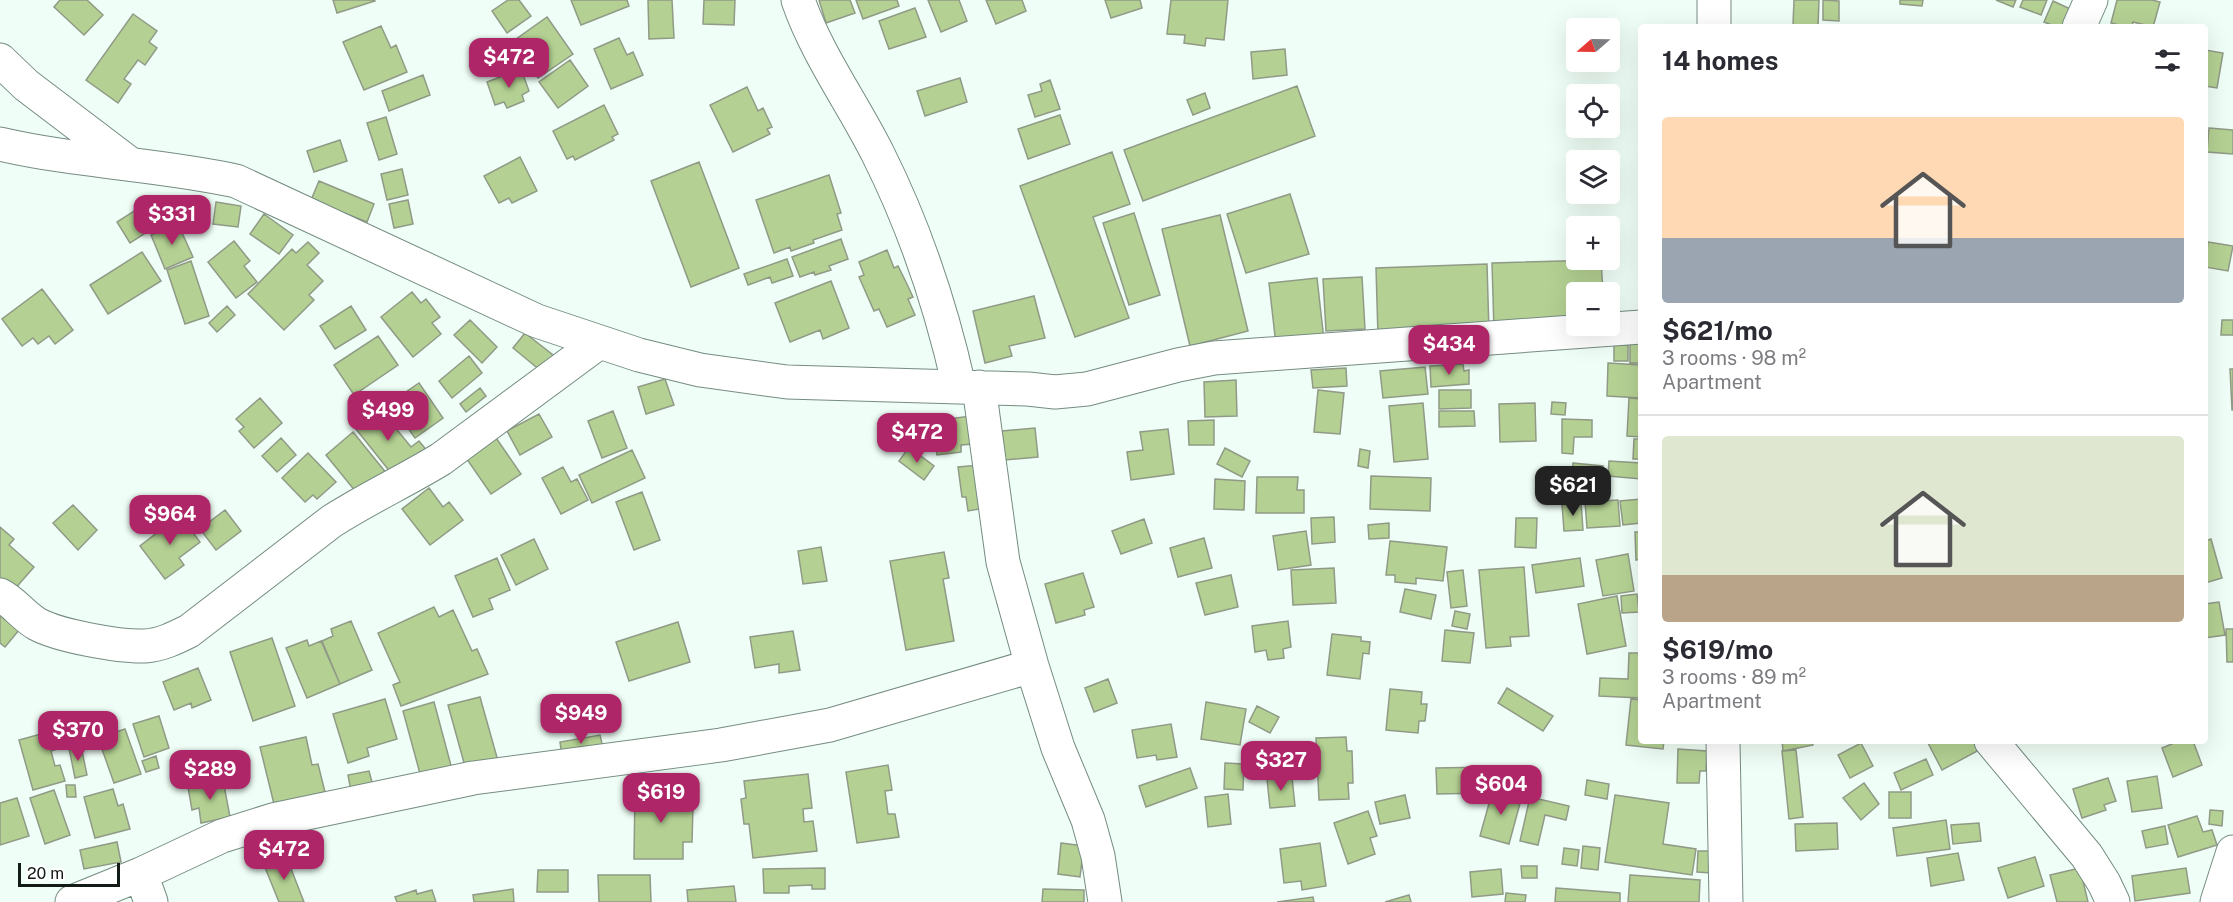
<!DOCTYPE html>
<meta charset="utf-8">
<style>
:root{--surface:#fff;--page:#f2f2f3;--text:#2b2b33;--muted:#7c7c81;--line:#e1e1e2;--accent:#ae2668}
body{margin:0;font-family:"Public Sans",sans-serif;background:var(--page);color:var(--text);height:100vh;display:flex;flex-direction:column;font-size:22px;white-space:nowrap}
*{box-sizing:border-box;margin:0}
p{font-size:20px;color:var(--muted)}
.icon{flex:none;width:33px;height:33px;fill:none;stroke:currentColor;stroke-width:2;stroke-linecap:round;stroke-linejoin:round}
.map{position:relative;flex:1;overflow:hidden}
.side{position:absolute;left:1638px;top:24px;width:570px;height:720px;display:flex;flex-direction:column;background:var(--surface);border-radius:6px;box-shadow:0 6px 24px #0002}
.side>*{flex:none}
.needle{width:39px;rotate:250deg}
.buttons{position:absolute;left:1566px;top:18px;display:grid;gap:12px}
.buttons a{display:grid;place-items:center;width:54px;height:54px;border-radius:6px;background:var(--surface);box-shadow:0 6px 24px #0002;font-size:30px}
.scale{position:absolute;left:18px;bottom:15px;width:102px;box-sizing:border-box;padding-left:6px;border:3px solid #121b16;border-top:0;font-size:16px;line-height:21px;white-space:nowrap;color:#121b16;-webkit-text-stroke:4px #fff;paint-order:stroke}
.price{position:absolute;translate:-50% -51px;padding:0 14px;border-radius:12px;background:var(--accent);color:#fff;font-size:20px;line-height:39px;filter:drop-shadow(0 2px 3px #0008)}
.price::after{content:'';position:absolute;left:50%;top:36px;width:18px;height:14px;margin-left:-9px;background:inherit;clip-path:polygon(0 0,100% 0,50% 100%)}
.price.current{background:#222;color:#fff}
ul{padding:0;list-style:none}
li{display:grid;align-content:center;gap:12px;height:318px;padding:0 24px}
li+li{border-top:2px solid var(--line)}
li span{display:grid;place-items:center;height:186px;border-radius:6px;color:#555}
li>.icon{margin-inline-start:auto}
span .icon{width:108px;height:108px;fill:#fffc;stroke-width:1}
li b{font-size:26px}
h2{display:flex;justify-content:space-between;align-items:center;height:72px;padding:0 24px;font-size:26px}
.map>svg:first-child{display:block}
.building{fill:#b4d193;stroke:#909a86;stroke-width:1.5}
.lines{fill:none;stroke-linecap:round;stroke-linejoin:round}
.minor-casing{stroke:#758c80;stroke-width:35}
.minor{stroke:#fff;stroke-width:33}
</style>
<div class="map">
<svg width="2233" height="902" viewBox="0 0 2233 902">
<rect width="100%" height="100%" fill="#effef6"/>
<!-- building -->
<path class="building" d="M60,0h27l16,15 -19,20 -30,-28z
M333,0h41l1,1 -38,12z
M508,0h11l12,16 -24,17 -15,-22z
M571,0h56l2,6 -48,19z
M648,0h24l2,38 -25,1z
M704,0h31l-1,25 -31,-1z
M819,0h31l5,13 -29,10z
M856,0h41l2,6 -36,13z
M928,0h31l8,21 -26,11z
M986,0h36l4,11 -30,13z
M1105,0h35l2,8 -31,10z
M1171,0h57l-4,40 -18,-2 -1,8 -21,-3 1,-8 -18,-1z
M1794,0h25l-1,26 -25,-1z
M1823,0l16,1v20l-16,-1z
M1900,0h23l-1,6 -22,-2z
M1996,0h20l-3,7z
M2023,0h24l-6,15 -21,-8z
M2117,0h35l8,2 -7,25 -20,-5 -1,5h-5l-16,-4z
M2053,1l26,12 -6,14h-16l-13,-5z
M915,8l11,29 -37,12 -10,-28z
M133,14l24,17 -8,11 8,6 -12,17 -7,-5 -14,19 7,5 -13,19 -32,-23z
M547,17l26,37 -35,24 -26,-36z
M381,26l10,22 5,-3 11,27 -43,18 -21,-48z
M619,38l8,17 6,-3 10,23 -32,14 -17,-40z
M1285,49l2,26 -34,4 -2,-27z
M2205,50l18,3 -6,35 -12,-2z
M570,60l18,26 -30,22 -19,-26z
M521,69l8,22 -7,4 2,6 -17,7 -3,-6 -9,3 -8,-23z
M423,75l7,20 -41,16 -7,-20z
M960,78l7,24 -42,14 -8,-25z
M1050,80l10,29 -25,8 -7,-22 14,-4 -2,-7z
M1297,86l18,50 -172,65 -19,-51z
M747,87l11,24 5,-3 9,19 -5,2 3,5 -37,18 -23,-47z
M1205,93l5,15 -17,7 -6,-15z
M604,105l14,29 -6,3 2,3 -39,20 -2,-4 -6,3 -14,-28z
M1060,115l10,29 -42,15 -10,-30z
M386,117l11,37 -18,6 -12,-37z
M2209,128l24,2v24l-26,-2z
M340,140l7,21 -33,11 -7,-21z
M1112,152l18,52 -37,13 36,101 -54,19 -55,-151z
M520,157l17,34 -25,12 -3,-5 -10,5 -15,-27z
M699,162l40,106 -48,19 -40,-106z
M402,169l6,26 -21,5 -6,-26z
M829,175l12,38 -4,1 5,16 -29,10 1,3 -23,8 -1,-4 -16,6 -18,-53z
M319,181l55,23 -7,18 -56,-22z
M1290,194l19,60 -63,19 -19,-59z
M408,200l5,24 -19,4 -5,-24z
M216,202l25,4 -3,21 -25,-3z
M145,204l13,21 -28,18 -13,-21z
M1134,213l26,82 -31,10 -26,-82z
M264,214l29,21 -14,19 -29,-20z
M1220,215l28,116 -58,15 -28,-117z
M178,224l15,33 -28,12 -14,-34z
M841,239l7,20 -19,7 2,4 -16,5 -1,-3 -14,5 -8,-20z
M234,241l16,20 -6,5 13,16 -21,16 -28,-36z
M308,242l11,11 -12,12 16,16 -14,14 5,5 -30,30 -36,-36 44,-45 4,4z
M2208,242l25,4 -5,25 -23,-4z
M887,250l7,18 4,-2 7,14 8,17 -5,2 7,16 -28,12 -8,-18 -5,2 -15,-34 5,-2 -5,-13z
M142,252l19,29 -53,33 -18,-29z
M787,259l6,17 -21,7 -2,-6 -22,8 -4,-11z
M1601,260l2,32h-27v34l-82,4 -2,-67z
M191,261l18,55 -24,8 -18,-54z
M1487,264l2,68 -111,4 -2,-68z
M1362,277l3,52 -39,2 -3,-52z
M1317,278l7,62 -48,5 -7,-62z
M831,281l18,47 -26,11 -3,-9 -30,12 -15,-39z
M42,289l31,41 -18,14 -6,-8 -11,8 -5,-6 -11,8 -20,-27z
M412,292l9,11 5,-4 14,18 -8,6 9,11 -28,23 -32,-40z
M1034,296l11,42 -36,8 3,10 -27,7 -12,-52z
M227,306l8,9 -18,17 -8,-9z
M351,306l15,24 -31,19 -15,-23z
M470,320l27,27 -15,16 -28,-28z
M2222,320h11v15h-12z
M525,333l28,22 -12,16 -28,-23z
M378,336l20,29 -44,30 -20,-30z
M1630,342l11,1v20h-11z
M1614,345h14v16h-14z
M469,356l13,17 -30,25 -13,-17z
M1608,363l33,2v33l-34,-2z
M1463,364l1,7 5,-1v14l-38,3 -1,-21z
M1425,367l3,27 -45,4 -3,-27z
M1346,368l1,18 -34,2 -2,-18z
M2230,369h3v41h-1z
M665,379l9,26 -28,9 -8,-27z
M1236,380l1,36 -32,1 -1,-35z
M419,383l24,35 -28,20 -25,-35z
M480,388l6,8 -20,16 -6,-8z
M1318,390l26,3 -4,41 -26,-2z
M1439,390h32v18l-32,1z
M260,398l22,25 -28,25 -15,-17 5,-4 -8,-8z
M1629,398l12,1v38l-14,-1z
M1552,402l14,1 -1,12 -14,-1z
M1423,403l5,56 -34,3 -5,-56z
M1535,403l1,38 -36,1 -1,-38z
M376,404l35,43 8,-6 9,11 -33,26 -43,-54z
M613,411l14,37 -25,10 -14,-37z
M1439,411h35l1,15 -36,1z
M539,414l13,23 -32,18 -13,-24z
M971,416l3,28 -13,1v7l-24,3 -4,-34z
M1562,419l30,1v17h-18l-1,17 -11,-1z
M1214,420v25h-25l-1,-24z
M1035,428l3,29 -33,3 -3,-29z
M1168,429l6,45 -43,6 -4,-28 16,-2 -3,-18z
M353,432l34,42 -27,23 -34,-42z
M494,435l27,39 -30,20 -27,-39z
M281,438l15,17 -19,17 -15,-16z
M1634,439h7v20h-8z
M909,447l25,19 -10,14 -25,-19z
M1225,448l25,13 -8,16 -25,-13z
M1360,449l10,2 -2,17 -10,-2z
M632,450l13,28 -53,25 -13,-28z
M308,453l28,29 -19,17 -4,-4 -8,7 -23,-24z
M1609,461l32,2v16l-33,-3z
M1573,463l30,3 -2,28 -30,-2z
M980,465l6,43 -18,3 -2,-14h-4l-4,-30z
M563,467l8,15 6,-3 11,21 -27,14 -19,-36z
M1371,476l60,2 -1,33 -60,-2z
M1257,477h41l-1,13h7v23h-48z
M1215,479l30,2 -1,29 -30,-1z
M429,488l14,19 6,-5 14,18 -33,25 -28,-36z
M642,492l18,48 -26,10 -18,-48z
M1641,499v24l-18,2 -3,-24z
M1618,500l2,26 -33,2 -2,-26z
M1581,502l2,28 -19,1 -2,-27z
M73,505l24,25 -19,20 -25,-27z
M225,510l16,21 -25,19 -16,-21z
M180,515l20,27 -21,16 5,7 -19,14 -25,-33z
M1334,517l1,25 -23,2 -1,-26z
M1516,518h21l-1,30 -21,-1z
M1144,519l8,24 -31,11 -9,-23z
M1389,523v15l-20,1 -1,-14z
M0,527l14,12 -5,6 25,22 -21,24 -13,-10z
M1306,531l5,34 -33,5 -5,-34z
M1635,532h6v27l-5,1z
M1204,538l8,30 -34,9 -8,-29z
M534,539l14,30 -32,16 -15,-30z
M2211,539l11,39 -17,5v-42z
M1390,541l57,6 -4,34 -27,-3v6l-21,-2v-7h-9z
M821,547l6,34 -24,3 -5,-33z
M944,552l5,26 -6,1 11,62 -48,9 -16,-89z
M1628,554l6,37 -31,5 -7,-36z
M497,558l13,32 -21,9 4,10 -20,8 -18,-41z
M1580,558l4,28 -48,7 -4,-28z
M1524,567l5,69 -19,1 1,9 -25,2 -7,-78z
M1334,568l2,35 -43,2 -2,-35z
M1463,570l4,36 -16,2 -4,-36z
M1083,573l11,34 -10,3 1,5 -29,8 -11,-39z
M1231,575l7,32 -33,8 -9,-32z
M1405,589l31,6 -5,24 -31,-7z
M1637,594l2,18 -17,1 -1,-17z
M1617,596l9,50 -39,8 -9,-50z
M2219,602l6,33 -20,3v-34z
M0,604l24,20 -19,23 -5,-4z
M434,607l5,10 14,-7 19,41 5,-2 11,25 -87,32 -8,-21 7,-3 -22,-49z
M1455,611l15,3 -3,15 -15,-3z
M351,621l21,49 -32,14 -18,-43 11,-5 -2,-7z
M1288,621l3,26 -8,2 1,9 -16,2 -2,-10 -11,2 -3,-26z
M678,622l12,40 -61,19 -13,-39z
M2226,629h7v33h-6z
M1445,630l29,3 -4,30 -28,-2z
M793,631l7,39 -21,3v-9l-24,4 -5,-31z
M1332,634l29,3v4l9,1 -1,12 -6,-1 -3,26 -33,-4z
M272,638l23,68 -42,15 -23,-69z
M307,640l2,6 12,-5 19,43 -33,14 -21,-50z
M1629,653h12v45l-42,-2 1,-18 28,1z
M198,668l13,32 -19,8 -1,-5 -17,7 -11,-28z
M1108,679l9,24 -23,9 -9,-24z
M1507,688l46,28 -10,15 -45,-28z
M1390,689l32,3 -1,12h6l-2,17h-6l-1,12 -32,-3z
M480,697l18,64 -32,9 -18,-65z
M385,699l12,40 -30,9 2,8 -21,7 -15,-49z
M1631,699l10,1v41h23l-1,8 -37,-4z
M434,702l19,71 -31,8 -19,-70z
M1206,702l40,7 -6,36 -39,-6z
M1257,706l22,11 -9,16 -21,-11z
M159,716l10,32 -25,9 -11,-33z
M1171,724l6,33 -20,3 -1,-5 -19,3 -5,-28z
M125,729l16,45 -27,9 -16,-45z
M52,731l5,18 -6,2 4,15 5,-1 5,16 -32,9 -14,-50z
M600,735l3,13 -41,8 -2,-14z
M306,737l6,28 6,-1 7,28 -51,12 -14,-57z
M1346,737l1,14h5l1,32h-5l1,16 -30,1 -3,-62z
M1782,741h30l1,4 -30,6z
M1932,741h44l5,8 -39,21 -14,-27z
M2179,741h14l9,24 -29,12 -11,-29z
M1861,743l12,23 -23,12 -12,-23z
M81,746l6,29 -12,3 -6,-30z
M1678,749l29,2 -1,20h-6l-1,12h-22z
M1796,750l7,67 -14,2 -7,-68z
M156,756l3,12 -13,4 -4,-11z
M1926,759l7,16 -32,15 -7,-17z
M1225,763l19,1 -1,26 -19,-1z
M888,765l4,25 -7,1 3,23h7l4,23 -42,6 -11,-71z
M1487,767l1,26 -51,1 -1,-26z
M1190,768l7,20 -51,19 -7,-21z
M369,771l4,15 -22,5 -3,-16z
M808,774l4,34 -9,1 1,13 9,-1 4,30 -64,7 -4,-34h-5l-3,-25 5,-1 -2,-17z
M2157,776l5,32 -30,4 -5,-31z
M1292,777l3,29 -25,2 -3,-29z
M2108,778l8,23 -12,4 2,5 -24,8 -9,-29z
M223,780l7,37 -29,6 -2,-15 -7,2 -4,-23z
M1587,780l22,4 -2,15 -22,-4z
M1864,783l15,21 -18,16 -18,-22z
M66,785h9l1,12h-9z
M113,789l5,17 5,-2 7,25 -35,9 -11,-41z
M635,789l48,1v17h10l-1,35h-9v17h-49z
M1493,789l29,7 -13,48 -29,-8z
M54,790l16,45 -25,9 -15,-46z
M1889,792h22v26h-22z
M1228,794l3,30 -23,3 -3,-30z
M1405,795l5,23 -30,6 -5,-22z
M1615,795l54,8 -6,41 33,5 -4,26 -87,-13z
M1530,797l39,9 -3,14 -21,-5 -7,30 -18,-4z
M17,798l12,38 -29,9v-42z
M2210,810l13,1 -1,15 -13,-2z
M1368,811l9,25 -7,2 5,16 -27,10 -14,-41z
M2197,816l6,16 9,-2 5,15 -39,12 -10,-32z
M1946,820l4,29 -53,7 -4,-28z
M1837,823l1,26 -42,2 -1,-27z
M1979,823l2,18 -28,3 -2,-19z
M2165,826l3,18 -22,4 -4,-17z
M117,842l4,20 -37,7 -4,-19z
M1061,843l23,3 -4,31 -22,-3z
M1320,843l6,43 -24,4 -1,-9 -17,2 -4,-34z
M1583,846l17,2 -2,22 -17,-2z
M1564,848l15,2 -2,16 -15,-2z
M1698,851h13v22l-14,-1z
M1958,853l6,27 -33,6 -4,-28z
M286,856l18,46h-25l-15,-37z
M2035,857l9,29 -36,12 -10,-30z
M1521,866h16v12h-15z
M825,868v21h-13v-4l-23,1v7h-25l-1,-24z
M2080,868l8,34h-31l-7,-27z
M2186,868l4,25 -55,8 -3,-25z
M1501,869l2,25 -31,3 -2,-25z
M538,870h30v22h-31z
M598,875h52l1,27h-52z
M1630,875l70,5 -1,22h-71z
M734,886l2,16h-48l-1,-12z
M1556,888l64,5v9h-65z
M513,889l1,13h-40l-1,-7z
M1043,889l41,1v12h-42z
M416,890l1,4 15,-4 4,12h-39l-2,-5z
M1506,893l20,2 -1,7h-20z
M1409,895l2,7h-26z
M1313,897l1,5h-37z"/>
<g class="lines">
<!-- minor casing -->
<g class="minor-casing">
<path id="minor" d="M798,0c19,55 54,102 80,154 37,74 63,152 81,232
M1714,0v27
M2079,27l12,-27
M0,60l26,25 104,79
M0,144c78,18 158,20 236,37l301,140 102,34 61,15 87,12 241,7 27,3 32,-3 91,-24 36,-7 427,-31
M979,387l24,175 29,104 26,82 30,72 10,36 7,46
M0,595c14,7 23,21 37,29 22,12 83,23 108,22 16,-1 30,-8 44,-15l143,-110c36,-23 73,-40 109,-62l157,-116
M1723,741l3,161
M1991,741l96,115 17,27 9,19
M141,874l10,28
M72,902l69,-28 81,-38 51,-16 200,-42 248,-33 109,-20 202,-59
M2217,902l16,-50"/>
</g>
<!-- minor -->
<use href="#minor" class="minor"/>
</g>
</svg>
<div class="buttons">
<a><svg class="needle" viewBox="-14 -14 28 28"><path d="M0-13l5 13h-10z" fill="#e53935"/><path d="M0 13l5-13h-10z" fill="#7c7c81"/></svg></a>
<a><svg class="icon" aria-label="locate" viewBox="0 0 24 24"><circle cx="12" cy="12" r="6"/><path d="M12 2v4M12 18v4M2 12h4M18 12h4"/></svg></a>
<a><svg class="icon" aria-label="layers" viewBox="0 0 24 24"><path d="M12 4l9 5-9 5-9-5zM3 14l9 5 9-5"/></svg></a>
<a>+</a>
<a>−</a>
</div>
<div class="scale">20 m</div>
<b class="price" style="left:509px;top:89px">$472</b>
<b class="price" style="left:172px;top:246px">$331</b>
<b class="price" style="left:1449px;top:376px">$434</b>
<b class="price" style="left:388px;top:442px">$499</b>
<b class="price" style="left:917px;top:464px">$472</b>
<b class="price current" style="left:1573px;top:517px">$621</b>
<b class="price" style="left:170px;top:546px">$964</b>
<b class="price" style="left:581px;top:745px">$949</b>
<b class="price" style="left:78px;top:762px">$370</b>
<b class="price" style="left:1281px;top:792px">$327</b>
<b class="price" style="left:210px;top:801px">$289</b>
<b class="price" style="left:1501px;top:816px">$604</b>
<b class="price" style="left:661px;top:824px">$619</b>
<b class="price" style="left:284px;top:881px">$472</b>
<section class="side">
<h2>14 homes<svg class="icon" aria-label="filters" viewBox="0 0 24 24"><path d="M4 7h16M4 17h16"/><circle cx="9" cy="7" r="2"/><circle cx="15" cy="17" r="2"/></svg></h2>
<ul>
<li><span style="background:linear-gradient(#ffd9b3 65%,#9aa5b1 0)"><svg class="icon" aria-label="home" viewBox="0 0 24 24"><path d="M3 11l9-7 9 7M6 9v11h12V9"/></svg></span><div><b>$621/mo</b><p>3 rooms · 98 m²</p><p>Apartment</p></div></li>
<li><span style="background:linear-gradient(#dfe7d0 75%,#b9a48a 0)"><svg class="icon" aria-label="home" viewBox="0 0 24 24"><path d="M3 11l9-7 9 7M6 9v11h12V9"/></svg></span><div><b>$619/mo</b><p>3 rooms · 89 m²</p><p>Apartment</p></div></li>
</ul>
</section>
</div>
